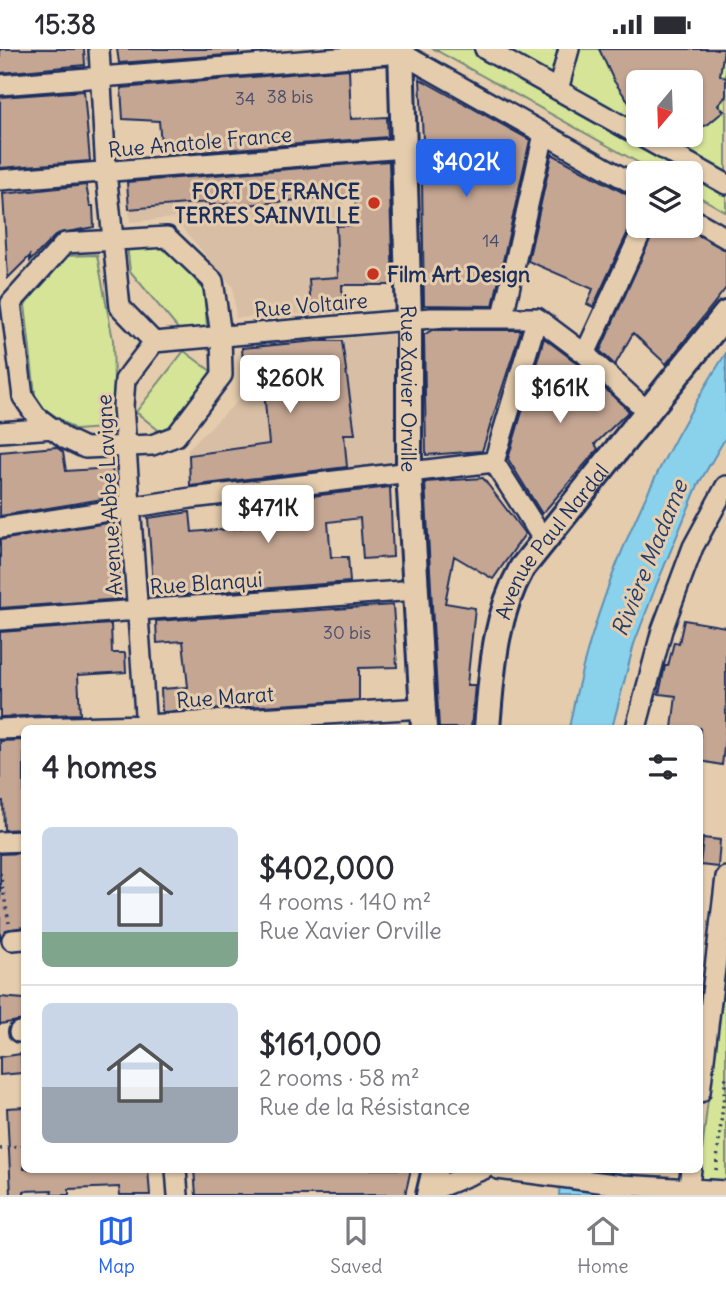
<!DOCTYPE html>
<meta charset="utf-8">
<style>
:root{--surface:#fff;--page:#f2f2f3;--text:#2b2b33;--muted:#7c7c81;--line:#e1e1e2;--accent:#2563eb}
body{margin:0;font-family:Delius,sans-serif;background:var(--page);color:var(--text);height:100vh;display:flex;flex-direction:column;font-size:26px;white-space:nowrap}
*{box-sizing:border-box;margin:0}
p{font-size:23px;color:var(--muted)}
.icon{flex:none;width:38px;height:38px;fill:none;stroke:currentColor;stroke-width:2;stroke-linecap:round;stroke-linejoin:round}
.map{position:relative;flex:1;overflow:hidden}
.drawer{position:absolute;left:21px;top:676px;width:682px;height:448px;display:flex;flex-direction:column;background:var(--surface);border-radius:10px;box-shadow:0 2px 5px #0004}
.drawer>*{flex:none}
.needle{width:46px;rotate:199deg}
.fabs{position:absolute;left:626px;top:21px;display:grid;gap:14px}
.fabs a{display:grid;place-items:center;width:77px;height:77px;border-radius:10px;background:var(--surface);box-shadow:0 2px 5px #0004;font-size:35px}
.price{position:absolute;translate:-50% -60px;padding:0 16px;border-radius:7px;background:#fff;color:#222;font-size:23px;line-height:46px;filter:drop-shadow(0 2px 4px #0008)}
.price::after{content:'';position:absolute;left:50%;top:42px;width:21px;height:16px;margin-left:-10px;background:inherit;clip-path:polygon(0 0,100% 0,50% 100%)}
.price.active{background:var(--accent);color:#fff}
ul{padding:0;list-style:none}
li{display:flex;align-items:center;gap:21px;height:175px;padding:0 21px}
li+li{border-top:2px solid var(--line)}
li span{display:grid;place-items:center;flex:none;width:196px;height:140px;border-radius:10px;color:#555}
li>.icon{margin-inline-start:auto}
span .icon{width:84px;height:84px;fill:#fffc;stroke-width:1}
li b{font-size:30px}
h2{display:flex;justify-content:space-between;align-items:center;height:84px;padding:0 21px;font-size:30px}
.status{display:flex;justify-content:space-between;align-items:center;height:49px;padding:0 35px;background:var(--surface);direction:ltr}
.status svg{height:19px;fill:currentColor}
.tabs{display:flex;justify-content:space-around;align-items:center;height:98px;border-top:2px solid var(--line);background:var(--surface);font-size:19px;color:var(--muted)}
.tabs a{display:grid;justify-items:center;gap:4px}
.tabs .active{color:var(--accent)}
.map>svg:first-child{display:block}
.built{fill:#d7bea4}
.green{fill:#d5e497;stroke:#788a7a;stroke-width:2;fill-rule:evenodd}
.water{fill:#8ad1ec;stroke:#5e90b3;stroke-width:2}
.building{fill:#c5a693;stroke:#1b2f5e;stroke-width:2}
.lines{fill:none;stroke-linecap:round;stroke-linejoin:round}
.minor-casing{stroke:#1b2f5e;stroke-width:24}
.major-casing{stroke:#1b2f5e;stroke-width:30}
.path{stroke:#1b2f5e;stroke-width:3.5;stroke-dasharray:2 5;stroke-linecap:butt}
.minor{stroke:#e5ccad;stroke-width:19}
.major{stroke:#e5ccad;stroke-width:24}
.poi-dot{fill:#c8321e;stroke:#e5ccad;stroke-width:2.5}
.labels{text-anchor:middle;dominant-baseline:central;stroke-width:6;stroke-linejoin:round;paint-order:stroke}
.number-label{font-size:18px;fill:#464d6b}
.street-label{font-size:21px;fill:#1b2f5e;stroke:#e5ccad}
.poi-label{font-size:21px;font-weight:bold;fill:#1b2f5e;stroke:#e5ccad;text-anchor:end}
.water-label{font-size:23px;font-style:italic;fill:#263f6c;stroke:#e5ccad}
</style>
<div class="status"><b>15:38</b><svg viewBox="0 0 49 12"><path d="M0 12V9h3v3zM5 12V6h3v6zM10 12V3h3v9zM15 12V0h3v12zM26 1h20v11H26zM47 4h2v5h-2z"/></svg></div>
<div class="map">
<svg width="726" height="1146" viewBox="0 0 726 1146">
<rect width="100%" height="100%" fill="#e5ccad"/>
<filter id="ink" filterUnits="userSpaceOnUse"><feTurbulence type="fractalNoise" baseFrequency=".0143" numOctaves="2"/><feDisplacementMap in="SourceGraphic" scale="14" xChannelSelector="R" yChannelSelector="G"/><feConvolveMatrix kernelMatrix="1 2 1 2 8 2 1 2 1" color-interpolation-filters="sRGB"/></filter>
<g filter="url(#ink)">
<!-- built -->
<path class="built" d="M343,114l1,148 -108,7 -3,-31 -59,-69 -44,4 -3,-40z
M393,285l3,130 -206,29 -2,-44 56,-54 -2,-47z"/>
<!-- green -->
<path class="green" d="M434,0h292v163l-35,-20v-19h-34zM639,33h52v53h-52z
M163,193l41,48 3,37 -28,3 -49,-59 -3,-26z
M97,206l16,85 2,87 -39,3 -40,-27 -11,-98 38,-49z
M184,302l32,24 -49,62 -31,-25z
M726,891v243l-28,-1 2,-13z"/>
<!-- water -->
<path class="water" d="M726,304v84l-28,48 -42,101 -22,58 -22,84h-43c25,-133 84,-261 157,-375z
M561,1120h59l-3,26h-58z"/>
<!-- building -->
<path class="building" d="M0,0h84l1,16 -85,8z
M117,0h122v5l-120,9z
M599,0h125l-4,26 6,3v18l-8,9 6,6 -17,14 -16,5v-48h-52v35l-25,-36z
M349,20l2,50 36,-2 1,20 -226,18 -3,-34 -36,-2 -2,-31z
M420,30l110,61 -37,166 -69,-1 -2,-124h3z
M84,42l6,70 -90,7v-71z
M552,105l87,47v14l-6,6 -40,86 -6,-3 6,-15 -65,-28z
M389,112l4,124h-51l1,26 -32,2 -2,-34 29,-2 -2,-51 20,-1 -1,-31 -127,13v-3l-19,1v-3l-80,7 -2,-27z
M86,136l4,21h3l1,21 -37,7 -27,27v-5l-22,22 -5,-84z
M656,177h26l44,24v38l-60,76 -33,-31 -18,32 -15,-14z
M432,281h89l-39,121 -56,4 -2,-120z
M544,289l33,25 52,48 -34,33 3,5 -56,65 -34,-55z
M316,292h26l13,93h-11l3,33 -157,19 -1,-31 80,-11 -6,-63 -19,2 -2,-35z
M56,398l7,5 3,19 46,-3 3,29 -115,19v-64z
M483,429l42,56 -32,45 -39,-23 -9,47 30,5 -8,77h8l-4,43h-32l-14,-246z
M390,438l3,70 -30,2 -3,-41 -32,4 3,35h17l2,25 -196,15 -6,-79 42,-6 2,20 50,-4 -1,-24z
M114,473l7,77 -121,9v-68z
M393,556l4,62 -38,1v32l-197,12 -1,-23 27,-2 -5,-46 -26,2 -1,-22z
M684,571l42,7v102l-4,36 -22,-4v-33h-28l4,-32 -17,-2 6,-28h3l6,-24 5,1z
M111,575l1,29h13l1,19 -48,3 2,39 -80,3v-85z
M24,691v89l-20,1 -1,-29h-3v-60z
M703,789l17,2 -2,27 -18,-2z
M24,804v74l-18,3 -6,9v-85z
M0,948l24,2v21l-24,4z
M21,1005l1,19 -22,2v-18z
M24,1058v62h124l2,26h-30l-1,-8 -50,2v6h-18l1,-5 -28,1v4h-13l-4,-87z
M194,1120h217l-6,26h-209z"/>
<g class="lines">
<!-- minor casing -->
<g class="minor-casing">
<path id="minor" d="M99,0l7,123 14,135 34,35 -29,38 -2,26 23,322
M485,0l241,135
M0,36l401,-32 238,134
M558,41l11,-41
M0,131l404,-32
M691,169l35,20
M167,188l46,44 8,54 1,40 -46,61 -24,9 -67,3 -19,-9 -30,-23 -13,-19 -12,-94 54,-60z
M503,267l41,-182
M154,293l277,-24h106l48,36 63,58
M585,305l59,-128
M0,383l53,-4
M494,413l43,-144
M0,479l191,-30 303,-36 49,77
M0,571l416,-30
M29,679l117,-3 277,-17
M636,679l26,-98 31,-83 33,-61
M0,680l24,-1
M0,793l24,-1
M12,891l12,-1
M19,983h5
M700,1043l26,-215
M176,1120l2,26
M498,1120l124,16 104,6
M430,1142l54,-22
M688,1146l3,-26"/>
</g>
<!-- major casing -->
<g class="major-casing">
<g id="major">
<path id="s1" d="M401,0l8,271v153l15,255"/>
<path id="s2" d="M487,679c5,-56 7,-110 35,-160l204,-254"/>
<path d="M429,1146l6,-26"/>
</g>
</g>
<!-- path -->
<path class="path" d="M0,824l9,50
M0,1100l24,-4
M716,1121l10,-94"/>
<!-- minor -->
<use href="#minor" class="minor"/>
<!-- major -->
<use href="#major" class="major"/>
</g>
</g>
<!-- markers -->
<g class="poi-dot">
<circle cx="374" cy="154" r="7"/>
<circle cx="373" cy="225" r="7"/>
</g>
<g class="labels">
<!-- number labels -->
<g class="number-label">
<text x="290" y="47">38 bis</text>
<text x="245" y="49">34</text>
<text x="491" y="191">14</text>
<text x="347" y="583">30 bis</text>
</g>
<!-- street labels -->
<g class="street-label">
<text transform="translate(200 93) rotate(-5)">Rue Anatole France</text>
<text transform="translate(311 256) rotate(-5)">Rue Voltaire</text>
<text stroke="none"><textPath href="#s1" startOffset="340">Rue Xavier Orville</textPath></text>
<text transform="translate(109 446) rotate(-93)">Avenue Abbé Lavigne</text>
<text stroke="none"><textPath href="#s2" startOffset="203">Avenue Paul Nardal</textPath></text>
<text transform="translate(206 534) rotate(-4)">Rue Blanqui</text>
<text transform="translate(225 648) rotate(-4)">Rue Marat</text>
</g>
<!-- poi labels -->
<g class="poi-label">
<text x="360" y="142">FORT DE FRANCE<tspan x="360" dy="24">TERRES SAINVILLE</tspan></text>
<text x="387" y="225" text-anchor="start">Film Art Design</text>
</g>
<!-- water labels -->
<g class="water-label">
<text transform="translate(649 509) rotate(-68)">Rivière Madame</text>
</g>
</g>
</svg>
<div class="fabs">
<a><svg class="needle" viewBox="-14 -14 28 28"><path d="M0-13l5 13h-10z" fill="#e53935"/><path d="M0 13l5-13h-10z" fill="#7c7c81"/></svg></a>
<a><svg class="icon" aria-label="layers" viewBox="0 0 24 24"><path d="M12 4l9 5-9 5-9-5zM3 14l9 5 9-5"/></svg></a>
</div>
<b class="price active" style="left:466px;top:150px">$402K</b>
<b class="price" style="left:290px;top:366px">$260K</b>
<b class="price" style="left:560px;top:376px">$161K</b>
<b class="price" style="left:268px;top:496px">$471K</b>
<section class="drawer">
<h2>4 homes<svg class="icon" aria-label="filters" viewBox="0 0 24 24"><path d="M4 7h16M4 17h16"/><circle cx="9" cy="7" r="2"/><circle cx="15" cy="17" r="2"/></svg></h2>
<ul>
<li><span style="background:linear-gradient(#c9d6e8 75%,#7fa58c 0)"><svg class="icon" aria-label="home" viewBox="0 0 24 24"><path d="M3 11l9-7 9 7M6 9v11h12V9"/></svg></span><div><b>$402,000</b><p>4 rooms · 140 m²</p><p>Rue Xavier Orville</p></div></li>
<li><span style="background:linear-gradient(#c9d6e8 60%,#9aa5b1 0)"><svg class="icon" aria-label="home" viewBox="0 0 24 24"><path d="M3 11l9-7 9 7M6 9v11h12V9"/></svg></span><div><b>$161,000</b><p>2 rooms · 58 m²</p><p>Rue de la Résistance</p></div></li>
</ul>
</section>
</div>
<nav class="tabs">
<a class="active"><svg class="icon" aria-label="map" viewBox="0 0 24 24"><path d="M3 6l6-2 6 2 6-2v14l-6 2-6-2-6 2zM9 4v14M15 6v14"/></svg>Map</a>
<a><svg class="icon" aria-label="saved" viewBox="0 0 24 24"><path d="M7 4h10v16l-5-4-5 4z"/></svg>Saved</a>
<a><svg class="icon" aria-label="home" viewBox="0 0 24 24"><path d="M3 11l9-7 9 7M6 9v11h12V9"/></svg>Home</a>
</nav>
